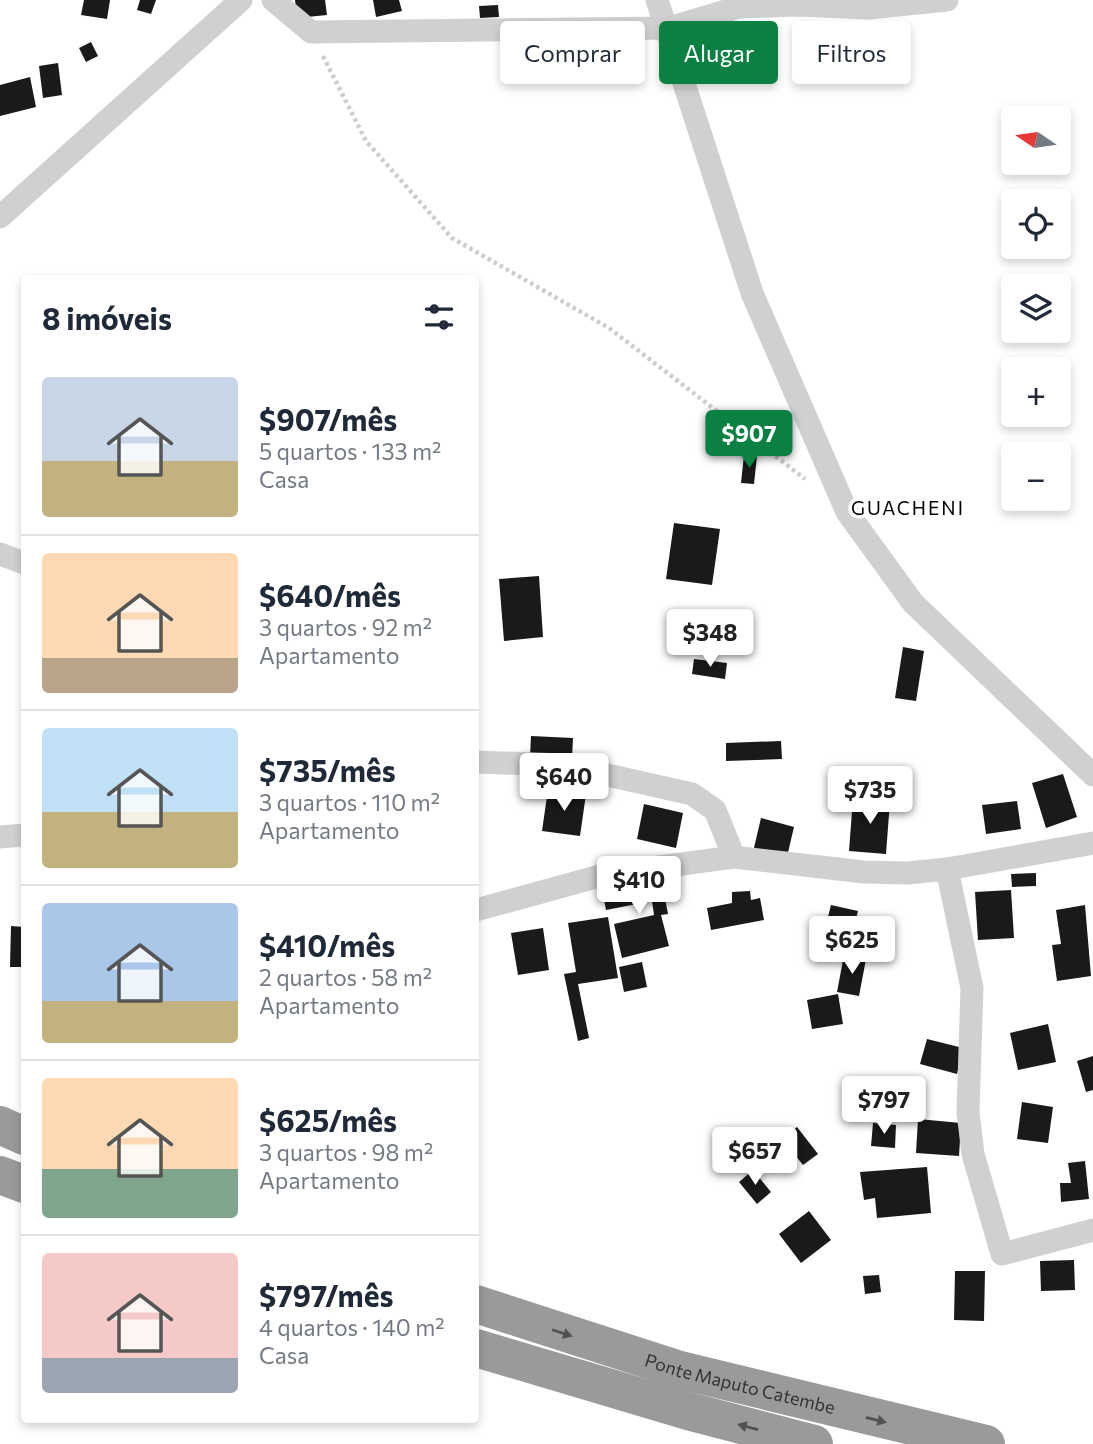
<!DOCTYPE html>
<html lang="pt">
<meta charset="utf-8">
<style>
:root{--surface:#fff;--page:#f6f6f7;--text:#1f2937;--muted:#747a83;--line:#e0e1e3;--accent:#0b8043}
body{margin:0;font-family:Commissioner,sans-serif;background:var(--page);color:var(--text);height:100vh;display:flex;flex-direction:column;font-size:26px;white-space:nowrap}
*{box-sizing:border-box;margin:0}
p{font-size:23px;color:var(--muted)}
.icon{flex:none;width:38px;height:38px;fill:none;stroke:currentColor;stroke-width:2;stroke-linecap:round;stroke-linejoin:round}
.map{position:relative;flex:1;overflow:hidden}
.details{position:absolute;left:21px;top:275px;width:458px;height:1148px;display:flex;flex-direction:column;background:var(--surface);border-radius:7px;box-shadow:0 4px 10px #0003}
.details>*{flex:none}
.guide{position:absolute;left:500px;top:21px;width:486px;height:63px;display:flex;gap:14px}
.needle{width:46px;rotate:283deg}
.buttons{position:absolute;left:1001px;top:105px;display:grid;gap:14px}
.buttons a{display:grid;place-items:center;width:70px;height:70px;border-radius:7px;background:var(--surface);box-shadow:0 4px 10px #0003;font-size:35px}
.price{position:absolute;translate:-50% -60px;padding:0 16px;border-radius:7px;background:#fff;color:#222;font-size:23px;line-height:46px;filter:drop-shadow(0 2px 4px #0008)}
.price::after{content:'';position:absolute;left:50%;top:42px;width:21px;height:16px;margin-left:-10px;background:inherit;clip-path:polygon(0 0,100% 0,50% 100%)}
.price.selected{background:var(--accent);color:#fff}
ul{padding:0;list-style:none}
li{display:flex;align-items:center;gap:21px;height:175px;padding:0 21px}
li+li{border-top:2px solid var(--line)}
li span{display:grid;place-items:center;flex:none;width:196px;height:140px;border-radius:7px;color:#555}
li>.icon{margin-inline-start:auto}
span .icon{width:84px;height:84px;fill:#fffc;stroke-width:1}
li b{font-size:30px}
h2{display:flex;justify-content:space-between;align-items:center;height:84px;padding:0 21px;font-size:30px}
.tag{padding:0 24px;border-radius:7px;background:var(--surface);box-shadow:0 4px 10px #0003;font-size:24px;line-height:63px}
.tag.selected{background:var(--accent);color:#fff}
.map>svg:first-child{display:block}
.building{fill:#1a1a1a}
.lines{fill:none;stroke-linecap:round;stroke-linejoin:round}
.path{stroke:#cdcdcd;stroke-width:4.5;stroke-dasharray:3.5 3.5;stroke-linecap:butt}
.street{stroke:#d0d0d0;stroke-width:23}
.highway{stroke:#9a9a9a;stroke-width:38}
.oneway{fill:#525252}
.labels{text-anchor:middle;dominant-baseline:central;stroke-width:7;stroke-linejoin:round;paint-order:stroke}
.street-label{font-size:18px;fill:#333;stroke:#fff}
.neighbourhood-label{font-size:19px;letter-spacing:2px;fill:#000;stroke:#fff}
</style>
<div class="map">
<svg width="1093" height="1444" viewBox="0 0 1093 1444">
<rect width="100%" height="100%" fill="#fff"/>
<!-- building -->
<path class="building" d="M84,0h26l-3,19 -26,-4z
M140,0h16l-5,14 -14,-4z
M295,0h30l2,15 -30,3z
M373,0h26l3,11 -26,6z
M498,5l1,12 -19,1 -1,-12z
M91,42l7,14 -12,6 -7,-14z
M58,63l4,32 -19,3 -4,-32z
M30,77l6,30 -36,9v-31z
M744,455l13,1 -3,28 -13,-1z
M674,523l46,6 -8,56 -46,-6z
M539,576l4,61 -39,4 -5,-62z
M903,647l21,4 -8,50 -21,-3z
M694,659l33,4 -2,16 -33,-5z
M531,736l42,2 -1,21 -42,-2z
M781,741l1,18 -56,2v-18z
M1063,774l14,43 -31,11 -14,-45z
M548,789l38,5 -6,42 -38,-5z
M853,798l37,3 -4,53 -37,-3z
M1017,801l4,28 -35,5 -4,-29z
M644,804l39,9 -7,35 -39,-9z
M761,818l33,9 -8,34 -33,-9z
M1036,873v13l-24,1 -1,-13z
M661,877l7,37 -7,1 8,31 -47,12 -8,-34 40,-9 -2,-14 -46,9 -4,-21z
M1011,890l3,48 -36,2 -3,-48z
M750,891l1,9 9,-2 4,22 -53,10 -4,-22 25,-5v-11z
M831,905l27,6 -5,20 -27,-6z
M1085,905l6,71 -34,5 -5,-36 9,-1 -5,-34z
M608,917l10,61 -40,6 11,54 -11,3 -14,-67 12,-2 -8,-49z
M11,926l13,1v40h-14z
M543,928l6,42 -31,5 -7,-42z
M844,955l22,4 -7,37 -22,-4z
M642,962l5,25 -23,5 -5,-25z
M838,994l5,30 -31,5 -5,-29z
M1048,1024l8,38 -38,8 -8,-37z
M927,1039l36,9 -6,26 -37,-10z
M1093,1056v34l-7,2 -9,-31z
M1022,1102l31,5 -5,36 -31,-4z
M918,1119l43,4 -2,33 -43,-3z
M873,1123l23,2 -1,23 -24,-2z
M797,1127l21,27 -15,11 -21,-26z
M1085,1161l4,38 -28,3 -1,-19h11l-3,-20z
M927,1167l4,46 -54,5 -2,-20 -11,2 -4,-28z
M753,1170l18,22 -14,12 -18,-22z
M809,1211l22,29 -30,23 -22,-29z
M1074,1260l1,30 -34,1 -1,-30z
M955,1271h30l-1,50 -30,-1z
M879,1275l2,17 -16,2 -2,-18z"/>
<g class="lines">
<!-- path -->
<path class="path" d="M323,56l43,85 86,97 157,90 196,151"/>
<!-- street -->
<path class="street" d="M273,0l38,32 358,-4 70,-21 60,-2 69,3 79,-8
M657,0l95,293 95,219 66,91 180,172
M0,217l241,-217
M0,554l24,9
M476,762l87,3 129,29 23,16 19,47
M0,837l24,-2
M947,869l25,119 -4,124 5,42 29,100 91,-24
M476,910l131,-36 127,-17 130,15 44,1 39,-4 146,-26"/>
<!-- highway -->
<g class="highway">
<path d="M0,1125l24,11"/>
<path d="M0,1175l24,9"/>
<path id="s1" d="M476,1304l204,66 306,74"/>
<path d="M476,1348l212,63 126,33"/>
</g>
</g>
<!-- one-way arrows -->
<defs><path id="oneway-solid" d="M-6-.8H1V-3.2L6.5 0L1 3.2V.8H-6Z" transform="scale(1.75)"/></defs>
<g class="oneway">
<use href="#oneway-solid" transform="translate(562 1333) rotate(18)"/>
<use href="#oneway-solid" transform="translate(876 1420) rotate(14)"/>
<use href="#oneway-solid" transform="translate(748 1427) rotate(-165)"/>
</g>
<g class="labels">
<!-- street labels -->
<g class="street-label">
<text stroke="none"><textPath href="#s1" startOffset="276">Ponte Maputo Catembe</textPath></text>
</g>
<!-- neighbourhood labels -->
<g class="neighbourhood-label">
<text x="908" y="507">GUACHENI</text>
</g>
</g>
</svg>
<div class="buttons">
<a><svg class="needle" viewBox="-14 -14 28 28"><path d="M0-13l5 13h-10z" fill="#e53935"/><path d="M0 13l5-13h-10z" fill="#747a83"/></svg></a>
<a><svg class="icon" aria-label="locate" viewBox="0 0 24 24"><circle cx="12" cy="12" r="6"/><path d="M12 2v4M12 18v4M2 12h4M18 12h4"/></svg></a>
<a><svg class="icon" aria-label="layers" viewBox="0 0 24 24"><path d="M12 4l9 5-9 5-9-5zM3 14l9 5 9-5"/></svg></a>
<a>+</a>
<a>−</a>
</div>
<b class="price selected" style="left:749px;top:470px">$907</b>
<b class="price" style="left:710px;top:669px">$348</b>
<b class="price" style="left:564px;top:813px">$640</b>
<b class="price" style="left:870px;top:826px">$735</b>
<b class="price" style="left:639px;top:916px">$410</b>
<b class="price" style="left:852px;top:976px">$625</b>
<b class="price" style="left:884px;top:1136px">$797</b>
<b class="price" style="left:755px;top:1187px">$657</b>
<div class="guide">
<a class="tag">Comprar</a>
<a class="tag selected">Alugar</a>
<a class="tag">Filtros</a>
</div>
<section class="details">
<h2>8 imóveis<svg class="icon" aria-label="filters" viewBox="0 0 24 24"><path d="M4 7h16M4 17h16"/><circle cx="9" cy="7" r="2"/><circle cx="15" cy="17" r="2"/></svg></h2>
<ul>
<li><span style="background:linear-gradient(#c9d6e8 60%,#c2b280 0)"><svg class="icon" aria-label="home" viewBox="0 0 24 24"><path d="M3 11l9-7 9 7M6 9v11h12V9"/></svg></span><div><b>$907/mês</b><p>5 quartos · 133 m²</p><p>Casa</p></div></li>
<li><span style="background:linear-gradient(#ffd9b3 75%,#b9a48a 0)"><svg class="icon" aria-label="home" viewBox="0 0 24 24"><path d="M3 11l9-7 9 7M6 9v11h12V9"/></svg></span><div><b>$640/mês</b><p>3 quartos · 92 m²</p><p>Apartamento</p></div></li>
<li><span style="background:linear-gradient(#bfe0f5 60%,#c2b280 0)"><svg class="icon" aria-label="home" viewBox="0 0 24 24"><path d="M3 11l9-7 9 7M6 9v11h12V9"/></svg></span><div><b>$735/mês</b><p>3 quartos · 110 m²</p><p>Apartamento</p></div></li>
<li><span style="background:linear-gradient(#a9c7e8 70%,#c2b280 0)"><svg class="icon" aria-label="home" viewBox="0 0 24 24"><path d="M3 11l9-7 9 7M6 9v11h12V9"/></svg></span><div><b>$410/mês</b><p>2 quartos · 58 m²</p><p>Apartamento</p></div></li>
<li><span style="background:linear-gradient(#ffd9b3 65%,#7fa58c 0)"><svg class="icon" aria-label="home" viewBox="0 0 24 24"><path d="M3 11l9-7 9 7M6 9v11h12V9"/></svg></span><div><b>$625/mês</b><p>3 quartos · 98 m²</p><p>Apartamento</p></div></li>
<li><span style="background:linear-gradient(#f6c9c9 75%,#9aa5b1 0)"><svg class="icon" aria-label="home" viewBox="0 0 24 24"><path d="M3 11l9-7 9 7M6 9v11h12V9"/></svg></span><div><b>$797/mês</b><p>4 quartos · 140 m²</p><p>Casa</p></div></li>
</ul>
</section>
</div>
